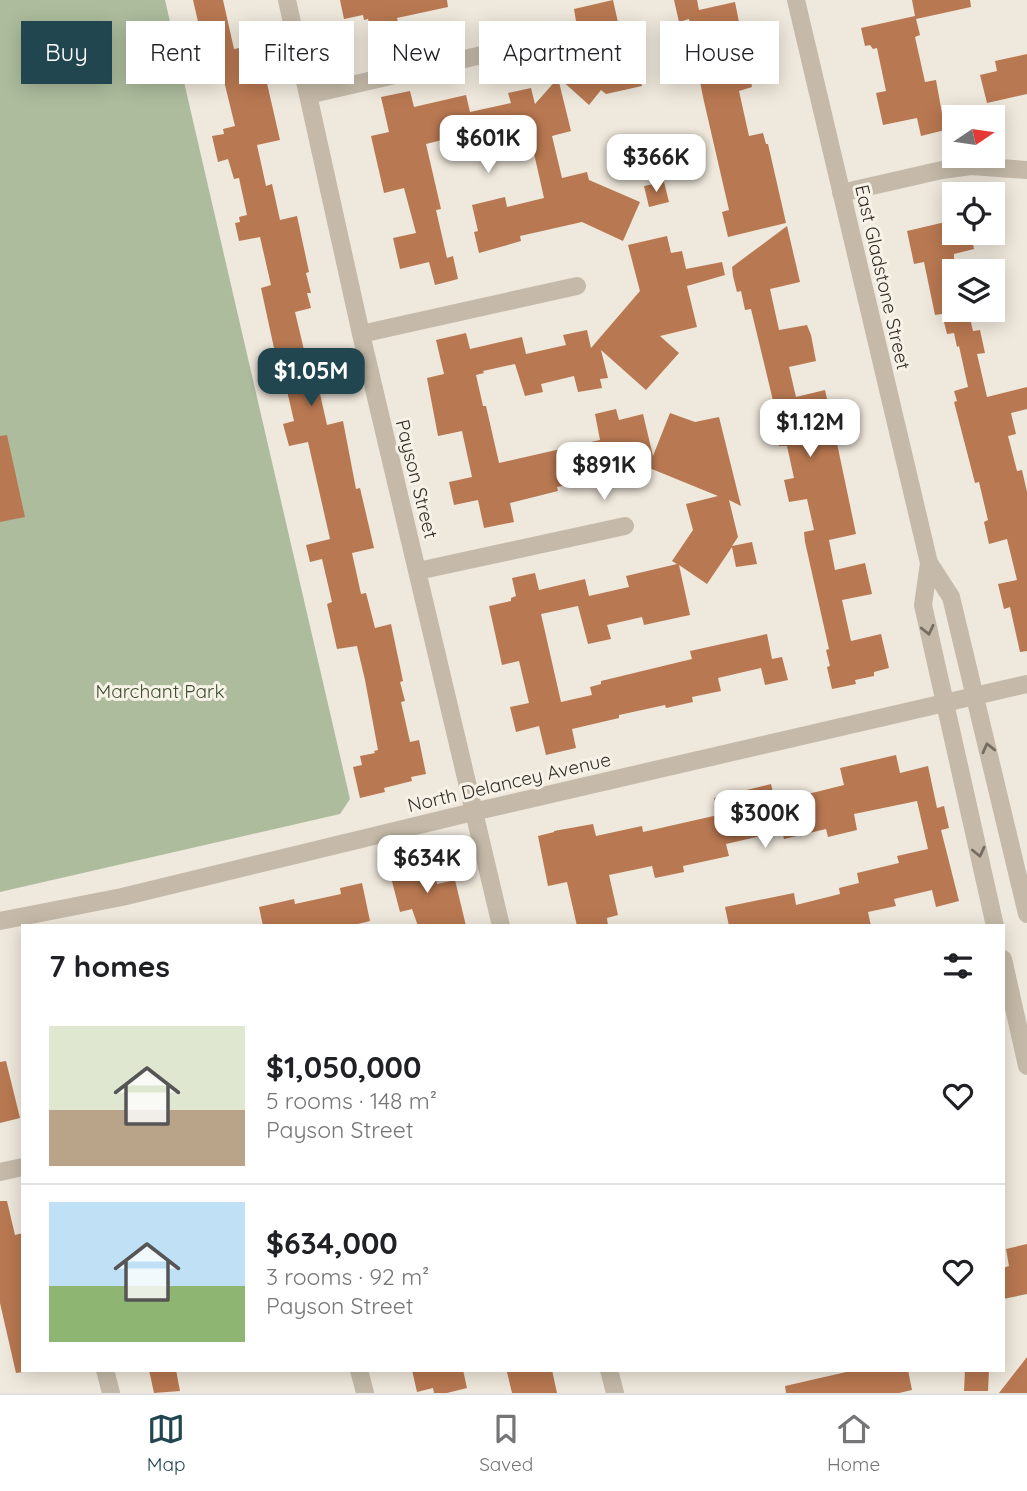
<!DOCTYPE html>
<meta charset="utf-8">
<style>
:root{--surface:#fff;--page:#f2f2f2;--text:#202124;--muted:#757577;--line:#e0e0e0;--accent:#224650}
body{margin:0;font-family:Quicksand,sans-serif;background:var(--page);color:var(--text);height:100vh;display:flex;flex-direction:column;font-size:26px;white-space:nowrap}
*{box-sizing:border-box;margin:0}
p{font-size:23px;color:var(--muted)}
.icon{flex:none;width:38px;height:38px;fill:none;stroke:currentColor;stroke-width:2;stroke-linecap:round;stroke-linejoin:round}
.map{position:relative;flex:1;overflow:hidden}
.panel{position:absolute;left:21px;top:924px;width:984px;height:448px;display:flex;flex-direction:column;background:var(--surface);border-radius:0px;box-shadow:0 4px 18px #0003}
.panel>*{flex:none}
.banner{position:absolute;left:21px;top:21px;width:985px;height:63px;display:flex;gap:14px}
.needle{width:46px;rotate:77deg}
.buttons{position:absolute;left:942px;top:105px;display:grid;gap:14px}
.buttons a{display:grid;place-items:center;width:63px;height:63px;border-radius:0px;background:var(--surface);box-shadow:0 4px 18px #0003;font-size:35px}
.price{position:absolute;translate:-50% -60px;padding:0 16px;border-radius:14px;background:#fff;color:#222;font-size:23px;line-height:46px;filter:drop-shadow(0 2px 4px #0008)}
.price::after{content:'';position:absolute;left:50%;top:42px;width:21px;height:16px;margin-left:-10px;background:inherit;clip-path:polygon(0 0,100% 0,50% 100%)}
.price.current{background:var(--accent);color:#fff}
ul{padding:0;list-style:none}
li{display:flex;align-items:center;gap:21px;height:175px;padding:0 28px}
li+li{border-top:2px solid var(--line)}
li span{display:grid;place-items:center;flex:none;width:196px;height:140px;border-radius:0px;color:#555}
li>.icon{margin-inline-start:auto}
span .icon{width:84px;height:84px;fill:#fffc;stroke-width:1}
li b{font-size:30px}
h2{display:flex;justify-content:space-between;align-items:center;height:84px;padding:0 28px;font-size:30px}
.tag{padding:0 24px;border-radius:0px;background:var(--surface);box-shadow:0 4px 18px #0003;font-size:24px;line-height:63px}
.tag.current{background:var(--accent);color:#fff}
.menu{display:flex;justify-content:space-around;align-items:center;height:98px;border-top:2px solid var(--line);background:var(--surface);font-size:19px;color:var(--muted)}
.menu a{display:grid;justify-items:center;gap:4px}
.menu .current{color:var(--accent)}
.map>svg:first-child{display:block}
.green{fill:#adbc9d}
.building{fill:#b87851}
.lines{fill:none;stroke-linecap:round;stroke-linejoin:round}
.minor{stroke:#c5baa9;stroke-width:18}
.oneway{stroke:#756c62}
.labels{text-anchor:middle;dominant-baseline:central;stroke-width:6;stroke-linejoin:round;paint-order:stroke}
.street-label{font-size:19px;fill:#332d28;stroke:#f7f2e7}
.park-label{font-size:19px;fill:#3e4f2f;stroke:#f7f2e7}
</style>
<div class="map">
<svg width="1027" height="1393" viewBox="0 0 1027 1393">
<rect width="100%" height="100%" fill="#efe8dc"/>
<!-- green -->
<path class="green" d="M0,0h165l185,799 -10,15 -340,78z"/>
<!-- building -->
<path class="building" d="M193,0h30l11,49 16,-3 4,15 3,-1 5,20 4,-1 14,61 -23,5 9,41 6,-2 8,36 17,-4 12,56 -3,1 5,20h-4l4,15 -16,4 9,38 3,-1 1,4 18,-4 6,24 -16,3 11,49 16,-4 13,68 4,-1 14,60 -22,5 9,41 5,-1 9,35 16,-4 12,57 -3,1 5,19 -4,1 9,40 9,-2 7,34 -15,3 1,4 -28,7 1,4 -25,6 -7,-31 9,-2 -2,-9 15,-3 -1,-2 4,-1 -13,-70 -8,-34 -20,3 -10,-45 5,-2 -10,-43 -12,3 -4,-17 24,-6 -22,-97 -19,4 -6,-22 11,-3 -10,-43 -15,3 -4,-16 12,-3 -16,-74 10,-3 -11,-48 -21,4 -4,-18 5,-1 -1,-5 8,-2 -8,-37 -5,1 -6,-20 -10,3 -6,-26 12,-2 -1,-5 12,-3 -21,-86 -11,3z
M340,0h107l1,7 -51,11 4,17 -28,6 -5,-22 -4,1 -1,-5 -19,4z
M613,0l8,36 -41,9 -6,-36z
M674,0h23l2,10 36,-8 17,85 -13,4 10,45 14,-3 3,11h2l18,79 -58,14 -6,-25 7,-2 -26,-113 -6,-31h3l-11,-47 -10,3z
M912,0h58l1,7 -55,12 4,16 -5,2 10,45 11,-2 9,50 -24,6 -4,-18 -34,7 -7,-32 10,-2 -9,-43 -4,1 -3,-4 -5,1 -4,-18 54,-12z
M587,46l27,25 23,-5 5,20 -36,8 -5,-4 -12,15 -30,-27z
M1027,54v40l-40,9 -7,-28 17,-4 -2,-10z
M558,78l13,53 -19,5 10,42 25,-6 2,8 51,22 -17,39 -41,-19 -62,14 1,5 -42,12 -5,-21 4,-1 -6,-26 33,-8 2,10 37,-9 -13,-58 -6,2 -2,-10 -55,13 -1,-4h-3l-2,-6 -36,9 15,65 -5,1 11,48 6,-2 5,23 -23,6 -6,-23 -29,7 -7,-31 23,-5 -12,-45 -20,5 -13,-57 18,-4 -8,-35 29,-6 4,16 52,-12 4,17 41,-9 -3,-10 23,-5 4,16z
M664,182l5,20 -20,5 -5,-21z
M954,220v13h17l3,16 -20,5v56h14l5,21 7,-1 5,23 -8,1 10,43 40,-10v22l-16,4 5,21 -8,2 9,35 5,-1 5,22v159l-7,1 -10,-45 -6,2 -6,-25 19,-4 -10,-41 -18,5 -5,-22 4,-2 -9,-38 -4,1 -21,-81 3,-1 -3,-10 14,-4 -9,-41 -2,1 -3,-14 -7,1 -5,-20 -7,1 -11,-53 -10,2 -7,-33z
M787,226l13,56 -30,7 9,41 28,-5 4,10 5,26 -27,6 7,30 29,-7 9,39 22,105 -27,6 6,30 30,-7 7,31 -30,6 9,41 30,-7 8,34 -15,4v4l-19,4 1,4 -24,5 -5,-22 3,-1 -4,-16 3,-1 -24,-107 -1,-10 10,-2 -7,-31 -18,3 -5,-22 10,-2 -7,-32h-8l-9,-36 5,-1 -24,-100 -6,1 -4,-19 -4,1 -4,-16 -1,-9z
M667,236l4,17 11,-2 4,18 36,-7 3,13 -38,11 10,41 -37,9 19,17 -33,37 -45,-40 7,28 -8,1 2,9 -24,4 -4,-16 -33,8 2,8 -18,4 -10,-32 -32,7 1,2 -8,2 7,31h3l13,57 101,-23 -5,-26 21,-5 3,11 24,-6 10,42 17,-43 25,9 24,-5 22,89 -12,-6 9,37 -6,9 20,-4 5,22 -21,3 -4,-20 -25,37 -28,-19 11,50 -46,10 -2,-8 -35,8 4,14 -23,5 -10,-38 -37,8 20,88 31,-7 -2,-8 11,-3v-3l91,-22 -2,-8 77,-17 5,25 10,-2 6,23 -23,5 -4,-17 -43,10 3,13 -29,6 1,5 -27,6 -1,-3 -46,10v3l-47,11 4,19 -30,7 -7,-29 -23,6 -6,-25 19,-4 -10,-42 -17,4 -13,-59 22,-5v-3l5,-2 -4,-18 23,-5 4,17 46,-11 4,17 40,-9 -3,-11 51,-12 -5,-3 21,-31 -7,-26 32,-8 -103,-42 4,15 -43,10 1,4 -20,4 1,4 -48,12 4,19 -30,6 -6,-28 -24,5 -5,-23 23,-5 -10,-46 -24,5 -11,-58 17,-4 -8,-34 30,-7 4,16 52,-12 4,17 40,-9 -3,-10 24,-5 4,18 49,-57 -12,-46z
M7,435l18,82 -25,5v-86z
M896,755l4,18 28,-7 9,42 7,-2 5,22 -8,2 18,71 -23,6 -4,-17 -38,9 2,7 -28,6 3,14h-142l-4,-19 69,-14 2,12 44,-11 -1,-6 20,-5 -2,-10 42,-10 -2,-7 31,-7 -11,-48 -63,13 3,16 -29,7 -2,-8 -42,10 -2,-8 -56,13 3,12 -46,10 1,6 -29,6 -3,-12 -43,9 9,40 -11,3 1,8h-31l-10,-44 -19,4 -10,-50 16,-4v-1l39,-7 3,12 46,-10 1,6 75,-17 -4,-17 57,-14 4,17 41,-9 28,-7 -4,-17z
M431,857l6,27 18,-4 11,46h-48l-6,-17 -12,3 -11,-42z
M362,883l8,38 -12,3 1,2h-96l-4,-19 35,-8 1,5 46,-10 -1,-6z
M6,1061l14,57 -20,5v-61z
M0,1201h7l8,34 8,-2v139l-7,1 -16,-70z
M1027,1244v50l-24,5v-31l6,-2 -3,-17z
M1027,1357v36h-28z
M149,1370h27l4,21 -26,2z
M412,1370h51l4,18 -20,5h-13l-1,-5 -16,4z
M516,1370h36l5,23h-45l-5,-21z
M855,1370h53l4,20 -13,3h-113l-1,-7z
M965,1370h24l-1,21h-24z"/>
<g class="lines">
<!-- minor -->
<path class="minor" d="M287,0l74,334 140,592
M796,0l133,563 22,34 76,317
M308,95l209,-48
M841,193l101,-23 29,-4 56,4
M361,334l216,-48
M929,563l-6,42 72,321
M418,571l207,-45
M0,921l122,-24 351,-85 554,-128
M1003,959l24,107
M0,1172l23,-5
M105,1370l6,23
M359,1370l6,23
M609,1370l6,23"/>
</g>
<!-- one-way arrows -->
<defs><path id="oneway-chevron" d="M-2-3.5L2.5 0L-2 3.5" fill="none" stroke-width="1.6" stroke-linecap="round" stroke-linejoin="round" transform="scale(1.75)"/></defs>
<g class="oneway">
<use href="#oneway-chevron" transform="translate(928 630) rotate(77)"/>
<use href="#oneway-chevron" transform="translate(988 748) rotate(-104)"/>
<use href="#oneway-chevron" transform="translate(979 852) rotate(77)"/>
</g>
<g class="labels">
<!-- street labels -->
<g class="street-label">
<text transform="translate(883 277) rotate(77)">East Gladstone Street</text>
<text transform="translate(417 479) rotate(76)">Payson Street</text>
<text transform="translate(509 782) rotate(-13)">North Delancey Avenue</text>
</g>
<!-- park labels -->
<g class="park-label">
<text x="160" y="691">Marchant Park</text>
</g>
</g>
</svg>
<div class="buttons">
<a><svg class="needle" viewBox="-14 -14 28 28"><path d="M0-13l5 13h-10z" fill="#e53935"/><path d="M0 13l5-13h-10z" fill="#757577"/></svg></a>
<a><svg class="icon" aria-label="locate" viewBox="0 0 24 24"><circle cx="12" cy="12" r="6"/><path d="M12 2v4M12 18v4M2 12h4M18 12h4"/></svg></a>
<a><svg class="icon" aria-label="layers" viewBox="0 0 24 24"><path d="M12 4l9 5-9 5-9-5zM3 14l9 5 9-5"/></svg></a>
</div>
<b class="price" style="left:488px;top:175px">$601K</b>
<b class="price" style="left:656px;top:194px">$366K</b>
<b class="price current" style="left:311px;top:408px">$1.05M</b>
<b class="price" style="left:810px;top:459px">$1.12M</b>
<b class="price" style="left:604px;top:502px">$891K</b>
<b class="price" style="left:765px;top:850px">$300K</b>
<b class="price" style="left:427px;top:895px">$634K</b>
<div class="banner">
<a class="tag current">Buy</a>
<a class="tag">Rent</a>
<a class="tag">Filters</a>
<a class="tag">New</a>
<a class="tag">Apartment</a>
<a class="tag">House</a>
</div>
<section class="panel">
<h2>7 homes<svg class="icon" aria-label="filters" viewBox="0 0 24 24"><path d="M4 7h16M4 17h16"/><circle cx="9" cy="7" r="2"/><circle cx="15" cy="17" r="2"/></svg></h2>
<ul>
<li><span style="background:linear-gradient(#dfe7d0 60%,#b9a48a 0)"><svg class="icon" aria-label="home" viewBox="0 0 24 24"><path d="M3 11l9-7 9 7M6 9v11h12V9"/></svg></span><div><b>$1,050,000</b><p>5 rooms · 148 m²</p><p>Payson Street</p></div><svg class="icon" aria-label="heart" viewBox="0 0 24 24"><path d="M12 20l-8-8c-3-5 5-10 8-4 3-6 11-1 8 4z"/></svg></li>
<li><span style="background:linear-gradient(#bfe0f5 60%,#8fb573 0)"><svg class="icon" aria-label="home" viewBox="0 0 24 24"><path d="M3 11l9-7 9 7M6 9v11h12V9"/></svg></span><div><b>$634,000</b><p>3 rooms · 92 m²</p><p>Payson Street</p></div><svg class="icon" aria-label="heart" viewBox="0 0 24 24"><path d="M12 20l-8-8c-3-5 5-10 8-4 3-6 11-1 8 4z"/></svg></li>
</ul>
</section>
</div>
<nav class="menu">
<a class="current"><svg class="icon" aria-label="map" viewBox="0 0 24 24"><path d="M3 6l6-2 6 2 6-2v14l-6 2-6-2-6 2zM9 4v14M15 6v14"/></svg>Map</a>
<a><svg class="icon" aria-label="saved" viewBox="0 0 24 24"><path d="M7 4h10v16l-5-4-5 4z"/></svg>Saved</a>
<a><svg class="icon" aria-label="home" viewBox="0 0 24 24"><path d="M3 11l9-7 9 7M6 9v11h12V9"/></svg>Home</a>
</nav>
